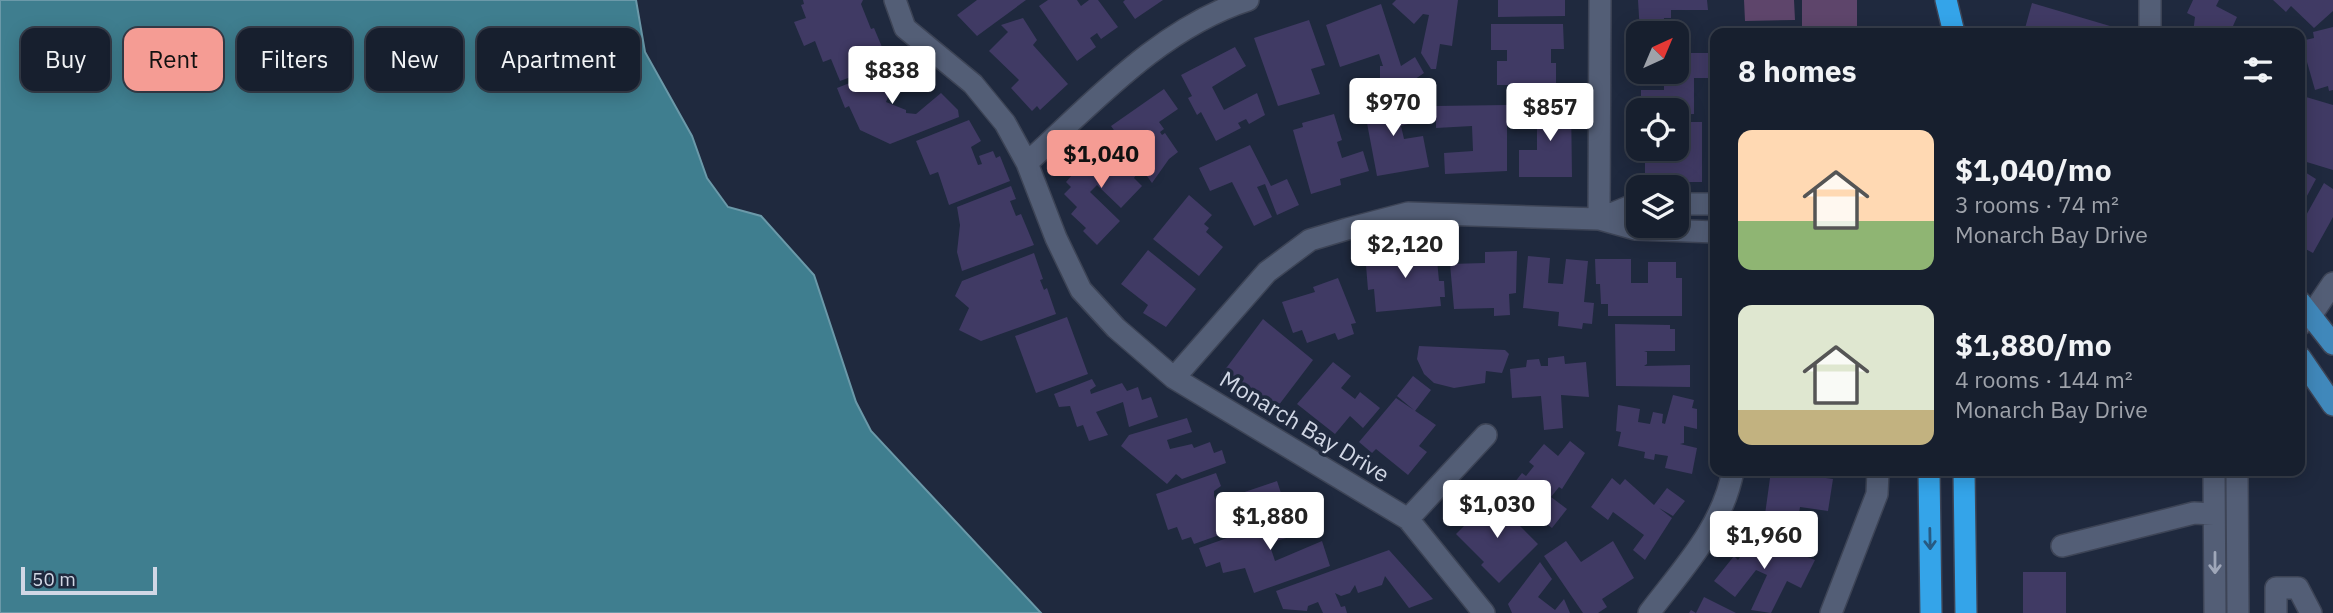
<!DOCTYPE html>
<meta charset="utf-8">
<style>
:root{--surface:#171f2e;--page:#242c3a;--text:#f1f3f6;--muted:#9ea2aa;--line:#363d4a;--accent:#f59c94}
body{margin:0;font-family:"IBM Plex Sans",sans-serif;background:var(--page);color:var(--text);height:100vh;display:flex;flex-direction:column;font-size:26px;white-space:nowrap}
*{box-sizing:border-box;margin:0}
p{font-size:23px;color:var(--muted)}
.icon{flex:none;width:38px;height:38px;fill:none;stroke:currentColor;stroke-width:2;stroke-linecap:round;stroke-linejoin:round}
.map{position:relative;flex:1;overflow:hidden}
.details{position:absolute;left:1710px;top:28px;width:595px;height:448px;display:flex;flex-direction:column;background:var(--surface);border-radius:14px;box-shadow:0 4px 18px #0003,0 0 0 2px var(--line)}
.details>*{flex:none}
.hud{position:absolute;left:21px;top:28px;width:665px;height:63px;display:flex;gap:14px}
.needle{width:46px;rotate:44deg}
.fabs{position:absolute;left:1626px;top:21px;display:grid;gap:14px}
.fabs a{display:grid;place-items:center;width:63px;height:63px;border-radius:14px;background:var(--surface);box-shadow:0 4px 18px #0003,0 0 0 2px var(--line);font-size:35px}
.scale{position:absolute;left:21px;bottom:18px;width:136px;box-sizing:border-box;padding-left:7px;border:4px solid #d1d7e5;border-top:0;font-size:19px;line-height:24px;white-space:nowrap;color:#d1d7e5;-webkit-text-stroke:5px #1f293e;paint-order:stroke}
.price{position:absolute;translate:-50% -60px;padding:0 16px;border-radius:7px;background:#fff;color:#222;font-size:23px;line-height:46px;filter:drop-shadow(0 2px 4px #0008)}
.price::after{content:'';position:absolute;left:50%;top:42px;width:21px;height:16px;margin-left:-10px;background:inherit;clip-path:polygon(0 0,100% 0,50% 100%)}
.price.current{background:var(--accent);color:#111}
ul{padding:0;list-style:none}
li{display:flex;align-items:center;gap:21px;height:175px;padding:0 28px}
li span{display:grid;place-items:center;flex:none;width:196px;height:140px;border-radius:14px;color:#555}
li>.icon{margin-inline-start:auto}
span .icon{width:84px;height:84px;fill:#fffc;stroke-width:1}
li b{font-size:30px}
h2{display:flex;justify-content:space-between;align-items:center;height:84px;padding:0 28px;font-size:30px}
.chip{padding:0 24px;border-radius:14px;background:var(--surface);box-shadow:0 4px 18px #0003,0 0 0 2px var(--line);font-size:24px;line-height:63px}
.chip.current{background:var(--accent);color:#111}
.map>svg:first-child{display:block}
.green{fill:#5e456b}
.water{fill:#3f7e8f;stroke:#6b99a9;stroke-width:2}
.building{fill:#403a64}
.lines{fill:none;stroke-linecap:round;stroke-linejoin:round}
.minor-casing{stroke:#3d4456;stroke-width:24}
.major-casing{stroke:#3d4456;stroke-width:24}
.highway-casing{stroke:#3d4456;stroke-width:24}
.minor{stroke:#535e76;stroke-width:21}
.major{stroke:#4088bb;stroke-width:21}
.highway{stroke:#34a4e9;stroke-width:21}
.oneway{stroke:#275a82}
.oneway2{stroke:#9fa7b9}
.labels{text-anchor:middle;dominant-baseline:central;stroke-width:7;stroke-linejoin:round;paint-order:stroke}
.street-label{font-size:23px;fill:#d1d7e5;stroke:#1f293e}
</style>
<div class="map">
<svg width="2333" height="613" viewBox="0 0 2333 613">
<rect width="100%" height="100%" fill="#1f293e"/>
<!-- green -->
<path class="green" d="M1744,0h50l1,20 -50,1z
M1802,0h55v33h-55z"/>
<!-- water -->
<path class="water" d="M0,0h636l9,52 47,84 15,42 21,29 33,9 53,59 42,127 15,29 170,182h-1041z"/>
<!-- building -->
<path class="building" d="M803,0h60l-2,4 10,25 3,-1 13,31 -14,5 2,4 -35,13 -9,-22 -8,3 -8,-21 -11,5 -10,-24 12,-4 -5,-13 3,-1z
M977,0h49l-49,36 -20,-21z
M1048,0h29l4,6 8,-6h9l20,27 -17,12 -4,-6 -7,5 6,9 -19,14 -38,-55z
M1125,0h38l-28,19 -12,-17z
M1396,0h62l-6,46 -12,-2 -4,25h-5l-10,-16 8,-38 -6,-1 -9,10 -22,-20z
M1498,0h67v16l-67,1z
M1638,0h69l1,10h-37v8h-7l-1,15h-23z
M2193,0h26l-3,6 21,11 -4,9 5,7h-45l2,-16 -8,-4z
M2273,0h60v11l-19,17 -23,-22 -5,6z
M2032,3l78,23 -2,7 -84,-1z
M1381,4l20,62 14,-9 9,16 -19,13h-25v-20h3l-4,-12 -39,13 -14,-42z
M1023,18l14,22 -4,5 35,39 -28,26 -3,-4 -5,5 -21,-23 8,-8 -30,-29 19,-19 -7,-7z
M1309,20l16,45 -14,4 9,25 -42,12 -24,-68z
M1491,24h72l1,25h-13v14h5v27h-24v-5h-35v-24h10v-11h-16z
M2333,27v63l-4,1 -1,-5 -13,4 -14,-49 13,-3 -1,-6z
M1235,47l11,19 -34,21 12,23 33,-17 8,22 -16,9 -3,-5 -8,4 3,5 -25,13 -15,-29 -4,3 -9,-17 4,-2 -11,-21z
M1676,53h33v25h-15v36h-18v-4h-35v-20h23v-11h-23v-7h35z
M908,60l8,20 -25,10 -5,12 20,8v3l10,1 25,-21 17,17 1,7 -69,27 -30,-14 -11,-24 -4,2 -8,-20z
M1164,89l14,20 -19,13 5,7 -4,3 2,3 3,-2 13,19 -9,7 -17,24 -41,-57z
M1403,95l5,29 -7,2 3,13 19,-3 6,31 -52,9 -14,-74z
M2306,97l27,8v65l-33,-10 3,-12 -3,-1v-27z
M1537,102h34l1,75h-53v-27h18z
M1507,105v66l-62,3 -1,-21 29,-2 -1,-25 -36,2v-22z
M1334,114l8,26 -5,2 5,16 21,-7 6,20 -29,8 1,6 -30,9 -18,-64 10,-3 -1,-4z
M969,120l12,21 -10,6 7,18 4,-1 -3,-8 14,-5 3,7 4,-2 10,25 -61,24 -11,-33 -8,3 -14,-34z
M1676,122h26v60h-57v-33h31z
M1104,138l16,16 -3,3 19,18 -2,3 8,8 -21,22 -24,-23 -7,7 30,29 -23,24 -14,-14 3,-3 -15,-14 6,-7 -13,-13 7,-7 -5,-5z
M1250,145l21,41 16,-7 12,26 -22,10 -12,-31 -8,3 15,30 -18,9 -22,-44 -22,9 -11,-23z
M2300,169l16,10 -16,30z
M2324,183l9,6v28l-20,36 -13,-7v-29l4,2z
M1011,186l5,13 -6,2 6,15 5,-2 13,31 -72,26 -5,-19 3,-27 -3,-18z
M1189,195l23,20 -8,9 5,4 -3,4 17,15 -24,29 -46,-37z
M1436,249l3,32h5l1,16h-5l1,9 -65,6 -2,-23 -6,1 -2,-25h6l-1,-12 33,-2v4l8,-1v-4z
M1148,250l48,39 -30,38 -23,-14 5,-8 -27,-21z
M1517,251l-1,42 -7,1 1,21 -16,1v-8l-40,1 -4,-45 35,-1v-11z
M1034,253l9,26 -3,1 4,10 3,-2 9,26 -75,27 -22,-11 10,-22 -14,-12 7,-15z
M1528,256l22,2 -2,25 15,1 3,-25 22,2 -4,41 10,1 -2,21 -9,-1 -1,6 -24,-3 1,-14 -36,-4z
M1595,259h36v24h17v-21h28v16h6v38h-74v-12h-7l-1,-20h-4z
M1338,278l18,45 -5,1 3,10 -16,6 -3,-7 -28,10 -5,-13 -9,3 -11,-31 33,-10 -2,-5z
M1067,317l21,57 -52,19 -21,-57z
M1263,319l50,41 -41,54 -51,-39z
M1615,324l55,1v4h5v22h-31l3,1v12l-3,2 46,-1v22l-74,-1z
M1419,346l86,4 4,4 -7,19 -16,-2 -1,12 -31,5 -20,-5 -10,-9 -7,-15z
M1564,356l1,8 21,-2 3,35 -28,-2 2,33 -19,2 -3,-34 -29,2 -2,-29 16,-2 1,-7 12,-1 2,7h7v-8z
M1333,362l18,14 -10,12 14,11 5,-7 20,16 -17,20 -13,-12 -15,18 -38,-30z
M1413,376l18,14 -16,21 -18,-15z
M1092,379l4,7 -6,4 1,4 31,-11 5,8 11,-4 4,13 9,-3 7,20 -29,10 -6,-25 -27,10 12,23 -19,6 -6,-16 -6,2 -7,-21 -11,1 -5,-13z
M1673,395l21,5 -2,8 5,1v20l-13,-3v17l-4,1 17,4 -5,26 -27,-6 3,-12 -13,-2 -1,6 -10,-2 1,-6 -27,-6 3,-14 -5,-1 2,-26 22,4 -2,13 12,2 3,-12 10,2 -1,9 3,1z
M1396,398l40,27 -17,21 8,6 -19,23 -32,-26 -4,4 -13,-11z
M1187,418l5,14 -25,8 3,9 22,-5 2,4 16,-6 4,11 8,-3 4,13 -44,16 -6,-5 -9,10 -46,-38 8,-11z
M1570,441l15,12 -23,36 -3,-2 -8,10 16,12 -15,19 -45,-36 15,-19 4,3 8,-10 -5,-4 15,-18 14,12z
M1771,471h35l-1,4 28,4 -5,32 -28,-4 -4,26 -33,-4z
M1216,473l5,13 -7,5v5l5,12 10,-4 -2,-6 50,-17 10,30 -93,33 -3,-7 -9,3 -5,-13 -9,3 -12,-36z
M1612,478l8,7 5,-6 29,26 13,-17 18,13 -12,15 -14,-8 13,10 -27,42 -12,-10 11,-15 -31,-23 -5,8 -17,-13z
M1492,498l46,46 -39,39 -18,-18 3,-3 -28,-28z
M1317,506l7,21 -55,16 6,18 47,-20 8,25 -76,27 -9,-25 -22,5 -3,-11 -14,5 -7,-19z
M1750,529l11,5 -3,6 19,9 -2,3 6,3 3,-7 31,12 -14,28 -14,-7 -16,32 -20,-3 16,-35 -11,-5 -21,27 -21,-16 20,-25 4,4 2,-3 2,-4 -3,-1z
M1566,541l15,21 32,-21 21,37 -32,21 5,8 -9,6h-15l-39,-57z
M1389,550l44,49 -24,9 -24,-32 -3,9 -24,8 -3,-8 -5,8 -9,3 -6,-3 6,14 4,-1 2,7h-24l-5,-11 -10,4 -1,5 -24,-2 -7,-18z
M1540,562l12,17 -14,18 17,13 9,-11 6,14h-58l-4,-9z
M2023,572h43v41h-43z
M1704,597l32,16h-47l2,-3 5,3z"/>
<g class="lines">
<!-- minor casing -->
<g class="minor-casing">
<path id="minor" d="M895,0l10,28 68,56 32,39 22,40 29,75 25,52 35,38 58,50 234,141 76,94
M2150,33v-33
M1027,163c66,-60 133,-135 221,-163
M1676,204h39
M1599,219l1,-219
M1599,219l39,-16
M2300,325l12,-11 21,-31
M1174,378l93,-106 43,-32 37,-11 61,-16 191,6 36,10 80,3
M2214,471l1,142
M2237,471l1,142
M1408,519l78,-84
M2062,546l132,-33 20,1
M1649,613c34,-45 73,-85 84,-142
M1831,613l46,-119 1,-23
M2276,613v-25h22l13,25"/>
</g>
<!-- major casing -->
<g class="major-casing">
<path id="major" d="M2300,302l33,42
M2300,357l33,48"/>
</g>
<!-- highway casing -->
<g class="highway-casing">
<path id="highway" d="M1946,0l8,33
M1929,471l2,142
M1964,471l2,142"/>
</g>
<!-- minor -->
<use href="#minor" class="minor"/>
<!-- major -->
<use href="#major" class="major"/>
<!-- highway -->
<use href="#highway" class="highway"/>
</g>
<!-- one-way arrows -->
<defs><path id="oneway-shaft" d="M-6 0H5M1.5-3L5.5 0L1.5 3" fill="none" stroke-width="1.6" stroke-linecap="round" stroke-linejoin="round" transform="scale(1.75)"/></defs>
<use class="oneway" href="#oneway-shaft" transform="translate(1930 539) rotate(89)"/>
<use class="oneway2" href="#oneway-shaft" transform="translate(2215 563) rotate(90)"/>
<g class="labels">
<!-- street labels -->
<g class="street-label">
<text transform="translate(1305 426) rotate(31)">Monarch Bay Drive</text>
</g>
</g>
</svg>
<div class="fabs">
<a><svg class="needle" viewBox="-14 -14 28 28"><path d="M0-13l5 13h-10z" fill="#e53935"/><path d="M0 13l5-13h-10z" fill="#9ea2aa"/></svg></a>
<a><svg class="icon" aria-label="locate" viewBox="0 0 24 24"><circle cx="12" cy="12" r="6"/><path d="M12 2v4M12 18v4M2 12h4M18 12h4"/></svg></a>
<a><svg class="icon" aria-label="layers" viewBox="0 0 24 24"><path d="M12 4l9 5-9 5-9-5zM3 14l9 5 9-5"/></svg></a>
</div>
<div class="scale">50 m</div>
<b class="price" style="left:892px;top:106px">$838</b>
<b class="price" style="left:1393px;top:138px">$970</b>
<b class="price" style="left:1550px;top:143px">$857</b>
<b class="price current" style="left:1101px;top:190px">$1,040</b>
<b class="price" style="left:1405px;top:280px">$2,120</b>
<b class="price" style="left:1497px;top:540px">$1,030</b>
<b class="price" style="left:1270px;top:552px">$1,880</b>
<b class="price" style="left:1764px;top:571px">$1,960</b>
<div class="hud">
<a class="chip">Buy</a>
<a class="chip current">Rent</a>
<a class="chip">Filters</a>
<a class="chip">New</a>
<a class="chip">Apartment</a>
</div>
<section class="details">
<h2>8 homes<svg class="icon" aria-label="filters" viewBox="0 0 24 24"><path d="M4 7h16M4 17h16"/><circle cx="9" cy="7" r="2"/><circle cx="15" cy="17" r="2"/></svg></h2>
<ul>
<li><span style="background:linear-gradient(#ffd9b3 65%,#8fb573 0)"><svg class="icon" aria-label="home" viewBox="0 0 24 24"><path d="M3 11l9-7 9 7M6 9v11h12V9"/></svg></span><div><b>$1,040/mo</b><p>3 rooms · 74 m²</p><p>Monarch Bay Drive</p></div></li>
<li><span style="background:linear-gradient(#dfe7d0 75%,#c2b280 0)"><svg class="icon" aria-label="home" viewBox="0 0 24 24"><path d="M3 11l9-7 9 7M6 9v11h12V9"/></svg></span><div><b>$1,880/mo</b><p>4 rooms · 144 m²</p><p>Monarch Bay Drive</p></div></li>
</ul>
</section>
</div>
